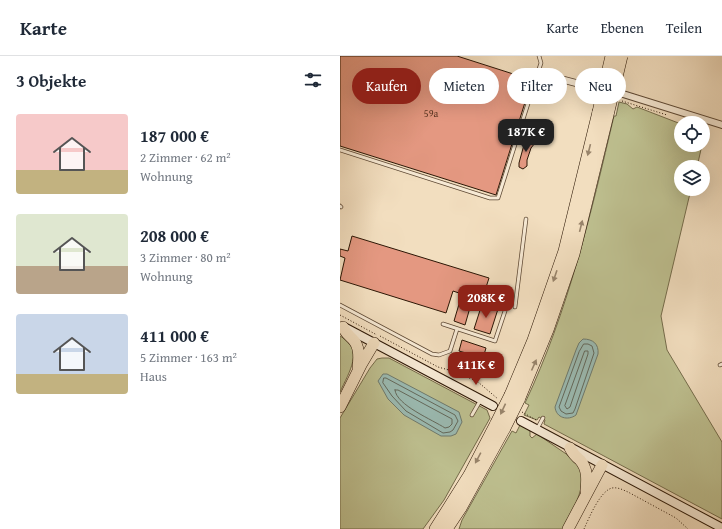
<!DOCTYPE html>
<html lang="de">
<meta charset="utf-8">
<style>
:root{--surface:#fff;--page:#f2f2f3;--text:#1f2937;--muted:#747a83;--line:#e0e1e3;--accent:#8f2418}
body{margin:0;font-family:"Gentium Book Plus",serif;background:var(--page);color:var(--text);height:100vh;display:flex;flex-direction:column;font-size:15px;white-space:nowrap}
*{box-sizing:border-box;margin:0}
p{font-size:13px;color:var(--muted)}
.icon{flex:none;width:22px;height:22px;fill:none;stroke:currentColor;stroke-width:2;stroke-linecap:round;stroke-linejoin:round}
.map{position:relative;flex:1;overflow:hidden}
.details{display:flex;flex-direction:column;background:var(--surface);width:340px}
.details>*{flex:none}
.guide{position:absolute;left:12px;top:12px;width:310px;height:36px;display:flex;gap:8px}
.controls{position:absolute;left:334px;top:60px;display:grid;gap:8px}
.controls a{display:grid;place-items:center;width:36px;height:36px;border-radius:50%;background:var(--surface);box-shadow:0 4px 16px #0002;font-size:20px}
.price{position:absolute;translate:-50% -34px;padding:0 9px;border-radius:8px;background:var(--accent);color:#fff;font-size:13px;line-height:26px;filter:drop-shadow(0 1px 2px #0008)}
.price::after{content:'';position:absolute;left:50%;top:24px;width:12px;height:9px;margin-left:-6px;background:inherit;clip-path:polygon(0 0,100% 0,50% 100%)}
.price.selected{background:#222;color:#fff}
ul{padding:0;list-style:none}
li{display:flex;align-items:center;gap:12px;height:100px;padding:0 16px}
li span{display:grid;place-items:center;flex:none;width:112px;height:80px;border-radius:4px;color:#555}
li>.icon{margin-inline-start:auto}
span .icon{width:48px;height:48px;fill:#fffc;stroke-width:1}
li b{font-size:17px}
h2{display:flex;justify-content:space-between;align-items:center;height:48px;padding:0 16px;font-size:17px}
.pill{padding:0 14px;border-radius:18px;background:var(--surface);box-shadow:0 4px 16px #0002;font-size:14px;line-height:36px}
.pill.selected{background:var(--accent);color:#fff}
header{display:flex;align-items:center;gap:24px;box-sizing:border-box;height:56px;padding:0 20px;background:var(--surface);border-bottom:1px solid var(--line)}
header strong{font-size:19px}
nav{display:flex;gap:22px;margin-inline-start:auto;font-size:14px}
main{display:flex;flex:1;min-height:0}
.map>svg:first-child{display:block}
.green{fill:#bec090;stroke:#746b4a}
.water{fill:#9bbcb4;stroke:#6e7a6e}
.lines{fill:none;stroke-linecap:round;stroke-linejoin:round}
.shore{stroke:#63695c;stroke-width:1}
.building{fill:#e49881;stroke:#2b1605}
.service-casing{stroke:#5d4834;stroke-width:4.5}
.minor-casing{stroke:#5d4834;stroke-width:8}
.secondary-casing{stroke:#2b1605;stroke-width:10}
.motorway-casing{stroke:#2b1605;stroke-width:12}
.path{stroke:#2b1605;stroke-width:1;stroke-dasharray:1 2;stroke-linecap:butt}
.service{stroke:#f7ead5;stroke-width:3}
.minor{stroke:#f7ead5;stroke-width:6}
.secondary{stroke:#f7ead5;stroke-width:8}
.motorway{stroke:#f2debf;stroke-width:11}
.motorway-bridge-casing{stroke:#2b1605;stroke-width:12;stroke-linecap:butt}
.motorway-bridge{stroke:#f2debf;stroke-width:11}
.oneway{fill:#98846b}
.labels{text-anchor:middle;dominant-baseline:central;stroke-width:3;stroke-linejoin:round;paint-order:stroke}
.number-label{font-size:10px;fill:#593624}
</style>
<header>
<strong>Karte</strong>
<nav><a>Karte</a><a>Ebenen</a><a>Teilen</a></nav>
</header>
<main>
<section class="details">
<h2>3 Objekte<svg class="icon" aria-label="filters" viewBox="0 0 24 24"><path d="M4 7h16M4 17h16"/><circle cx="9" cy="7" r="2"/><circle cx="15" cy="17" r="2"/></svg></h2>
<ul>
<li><span style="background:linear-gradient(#f6c9c9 70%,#c2b280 0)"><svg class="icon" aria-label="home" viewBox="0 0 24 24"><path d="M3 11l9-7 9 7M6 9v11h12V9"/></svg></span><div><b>187 000 €</b><p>2 Zimmer · 62 m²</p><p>Wohnung</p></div></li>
<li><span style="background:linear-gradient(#dfe7d0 65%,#b9a48a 0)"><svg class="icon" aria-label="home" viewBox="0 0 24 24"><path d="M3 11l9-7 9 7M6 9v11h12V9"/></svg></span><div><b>208 000 €</b><p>3 Zimmer · 80 m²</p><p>Wohnung</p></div></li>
<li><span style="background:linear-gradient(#c9d6e8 75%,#c2b280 0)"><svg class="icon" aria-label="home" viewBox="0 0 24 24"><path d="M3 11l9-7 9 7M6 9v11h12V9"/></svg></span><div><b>411 000 €</b><p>5 Zimmer · 163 m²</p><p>Haus</p></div></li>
</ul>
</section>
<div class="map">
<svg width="382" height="473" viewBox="0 0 382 473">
<rect width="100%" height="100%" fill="#f2debf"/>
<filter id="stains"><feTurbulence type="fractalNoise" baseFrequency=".005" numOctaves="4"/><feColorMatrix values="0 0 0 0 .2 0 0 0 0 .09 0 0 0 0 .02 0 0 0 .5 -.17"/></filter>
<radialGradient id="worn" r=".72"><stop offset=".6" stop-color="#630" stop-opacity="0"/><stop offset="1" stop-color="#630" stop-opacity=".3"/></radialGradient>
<!-- green -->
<path class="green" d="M279,46l8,2 6,5 4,-2 44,17v21h21l-5,22h-16v22h10l-30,127 6,34 55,92v77l-178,-95 1,-4 -6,-3 -2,3 -13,-5 5,-10 -4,-2c43,-91 66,-189 89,-287h2z
M0,280c25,13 9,36 0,56z
M42,302h7l98,52 3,8 -46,82 -21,29h-83v-111l30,-50 7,-9z
M180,369l10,5v6l2,2 5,-4 38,26c17,20 -2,49 -12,69h-104l3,-9 50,-89 4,2z"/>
<!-- water -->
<path class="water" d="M243,283c10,0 16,5 15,15l-22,61c-8,6 -20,3 -21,-8l21,-57 3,-7z
M43,318h4l72,38 3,10 -6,12 -5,2h-10l-37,-21 -16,-16 -10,-18z"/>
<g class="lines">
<!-- shore -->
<path class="shore" d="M244,288h4l4,2 2,7 -19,56 -2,4 -7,1 -5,-3 -2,-4 20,-55z
M245,295h3v3l-18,53 -3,2 -2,-3z
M44,322h2l69,37 3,6 -5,9 -3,2 -7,1 -37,-22 -14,-15 -9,-13z
M55,334h3l54,29v5l-3,3 -4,1c-12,-8 -49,-23 -50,-38z"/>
</g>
<!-- building -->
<path class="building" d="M0,0h117l75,24 -36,115 -156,-49z
M188,82h4l3,5 -4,5 -4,12v6l-4,3 -4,-2v-4l6,-22z
M12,180l137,42 -7,22 -9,-3 -8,28 -11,-4 8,-27 -9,-3 -7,22 -106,-33 5,-22 -5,-2v-7l8,2z
M142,248l16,5 -8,25 -16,-5z
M122,284l24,8 -3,10 -24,-7z"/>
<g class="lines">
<!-- service casing -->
<g class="service-casing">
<path id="service" d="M0,94l150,48h8l40,-126 3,-9 -2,-7
M0,150l1,1
M0,249l92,49 7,1 11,-4 7,-22
M175,251l11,-88
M103,268l52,17 10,-30
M380,309l2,-1
M132,359l8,-14
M197,373l6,-11"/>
</g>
<!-- minor casing -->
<g class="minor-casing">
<path id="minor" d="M213,21l42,11
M283,38l99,31"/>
</g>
<!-- secondary casing -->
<g class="secondary-casing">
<path id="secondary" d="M4,271l149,79
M181,365l201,107"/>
</g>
<!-- motorway casing -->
<g class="motorway-casing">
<path id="motorway" d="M3,271c4,9 7,8 12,15 5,7 4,18 3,26
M170,339l23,-55 31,-89 34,-139
M179,344l29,-70 26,-76 34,-139
M0,351l21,-42 13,-22
M230,392c3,6 5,8 10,12 8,9 7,20 6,31
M95,473l34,-54 27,-52
M107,473l14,-21 44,-80
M228,473l34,-64"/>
</g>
<!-- path -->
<path class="path" d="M282,45l45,14
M0,259l37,20
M40,280l58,31 18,5 22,10 20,17
M182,356l14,8
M244,473c5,-11 16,-38 28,-41 6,-1 11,2 16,4l48,26 12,11"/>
<!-- service -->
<use href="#service" class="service"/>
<!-- minor -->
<use href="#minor" class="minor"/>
<!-- secondary -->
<use href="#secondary" class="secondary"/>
<!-- motorway -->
<use href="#motorway" class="motorway"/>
<!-- motorway-bridge casing -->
<g class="motorway-bridge-casing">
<path id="motorway-bridge" d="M258,56l13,-56
M268,59l14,-59
M156,367l14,-28
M165,372l14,-28"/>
</g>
<!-- motorway-bridge -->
<use href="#motorway-bridge" class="motorway-bridge"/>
</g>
<!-- one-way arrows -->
<defs><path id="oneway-solid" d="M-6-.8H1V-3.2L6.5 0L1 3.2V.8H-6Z"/></defs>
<g class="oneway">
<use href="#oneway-solid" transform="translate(249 94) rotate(104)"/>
<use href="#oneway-solid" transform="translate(241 170) rotate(-76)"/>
<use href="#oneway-solid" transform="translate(215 220) rotate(109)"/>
<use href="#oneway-solid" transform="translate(194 309) rotate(-66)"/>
<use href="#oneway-solid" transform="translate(163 353) rotate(115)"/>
<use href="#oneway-solid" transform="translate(138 402) rotate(118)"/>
</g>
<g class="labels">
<!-- number labels -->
<g class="number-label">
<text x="91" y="57">59a</text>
</g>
</g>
<rect width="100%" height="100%" filter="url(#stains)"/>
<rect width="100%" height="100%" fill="url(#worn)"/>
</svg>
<div class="controls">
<a><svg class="icon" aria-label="locate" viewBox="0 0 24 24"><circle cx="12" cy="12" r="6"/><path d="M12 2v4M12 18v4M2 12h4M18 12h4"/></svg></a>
<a><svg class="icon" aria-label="layers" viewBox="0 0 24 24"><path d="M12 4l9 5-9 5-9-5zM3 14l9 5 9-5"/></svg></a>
</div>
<b class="price selected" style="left:186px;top:97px">187K €</b>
<b class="price" style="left:146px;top:263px">208K €</b>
<b class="price" style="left:136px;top:330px">411K €</b>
<div class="guide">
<a class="pill selected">Kaufen</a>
<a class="pill">Mieten</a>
<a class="pill">Filter</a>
<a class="pill">Neu</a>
</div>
</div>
</main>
